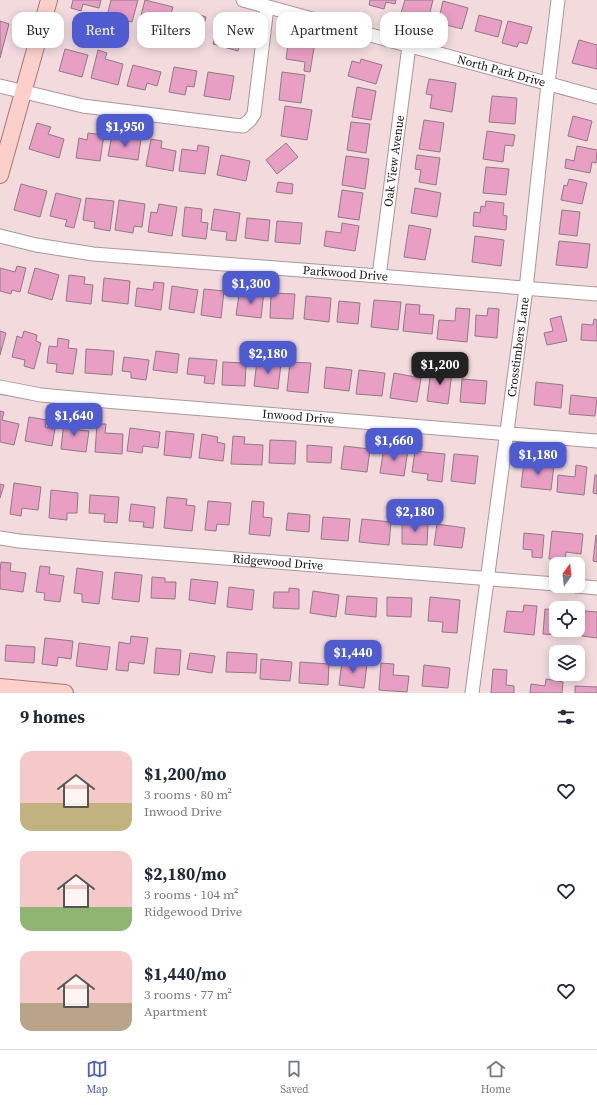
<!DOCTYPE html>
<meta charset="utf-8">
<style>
:root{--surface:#fff;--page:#f2f2f3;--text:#1f2937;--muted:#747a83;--line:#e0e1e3;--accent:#4e5bd1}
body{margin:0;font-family:"Source Serif 4",serif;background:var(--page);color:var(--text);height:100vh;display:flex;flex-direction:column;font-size:15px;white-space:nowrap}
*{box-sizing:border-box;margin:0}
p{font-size:13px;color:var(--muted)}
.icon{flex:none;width:22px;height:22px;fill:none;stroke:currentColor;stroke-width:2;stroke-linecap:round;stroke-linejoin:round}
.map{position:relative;height:693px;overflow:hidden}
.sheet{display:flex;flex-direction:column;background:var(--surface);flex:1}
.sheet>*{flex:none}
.top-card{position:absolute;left:12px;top:12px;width:573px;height:36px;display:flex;gap:8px}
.needle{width:26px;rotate:15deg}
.tools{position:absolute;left:549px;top:557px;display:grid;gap:8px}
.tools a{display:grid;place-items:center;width:36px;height:36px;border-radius:8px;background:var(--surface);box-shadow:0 2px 10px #0003;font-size:20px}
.price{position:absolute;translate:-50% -34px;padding:0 9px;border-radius:8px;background:var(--accent);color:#fff;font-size:13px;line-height:26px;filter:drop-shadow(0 1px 2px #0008)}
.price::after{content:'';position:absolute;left:50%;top:24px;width:12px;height:9px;margin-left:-6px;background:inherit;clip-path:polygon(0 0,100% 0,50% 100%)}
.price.on{background:#222;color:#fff}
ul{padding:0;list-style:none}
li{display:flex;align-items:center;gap:12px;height:100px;padding:0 20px}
li span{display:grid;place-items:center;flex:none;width:112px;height:80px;border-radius:12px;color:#555}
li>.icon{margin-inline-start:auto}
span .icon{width:48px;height:48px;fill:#fffc;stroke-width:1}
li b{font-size:17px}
h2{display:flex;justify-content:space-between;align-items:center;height:48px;padding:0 20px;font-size:17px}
.tag{padding:0 14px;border-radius:12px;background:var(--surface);box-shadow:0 2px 10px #0003;font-size:14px;line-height:36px}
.tag.on{background:var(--accent);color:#fff}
.tab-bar{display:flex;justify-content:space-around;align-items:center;height:56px;border-top:1px solid var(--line);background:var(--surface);font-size:11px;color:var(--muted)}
.tab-bar a{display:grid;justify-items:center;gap:2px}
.tab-bar .on{color:var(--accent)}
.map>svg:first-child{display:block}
.building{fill:#e99fc4;stroke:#8f7b84}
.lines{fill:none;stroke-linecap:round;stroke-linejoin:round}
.minor-casing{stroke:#ad969a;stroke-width:15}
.major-casing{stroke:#aa7873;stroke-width:18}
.minor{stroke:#fff;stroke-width:13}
.major{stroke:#fbcfca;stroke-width:16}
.labels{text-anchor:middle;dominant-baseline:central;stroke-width:3.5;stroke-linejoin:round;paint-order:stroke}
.street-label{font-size:12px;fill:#1a1213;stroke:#fff}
</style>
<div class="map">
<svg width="597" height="693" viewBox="0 0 597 693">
<rect width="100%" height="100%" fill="#f2dadd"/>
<!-- building -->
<path class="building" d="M73,0h28l-2,8 -16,-4 -2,7 -10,-3z
M111,0h27l-6,22 -25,-6z
M145,0l28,7 -7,23 -27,-7z
M370,0h26l-1,4 -9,-2 -2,7 -15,-4z
M405,0h28l-5,20 -27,-7z
M443,1l25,7 -6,21 -24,-6z
M194,13l12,4 -7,26 -25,-6 5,-19 13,4z
M479,15l23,6 -4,16 -23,-6z
M0,21l9,3 -9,34z
M219,21l25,7 -6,23 -25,-7z
M508,21l24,6 -5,17 -8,-2 -2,5 -15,-4z
M289,38l26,4 -5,30 -6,-1 1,-9 -19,-3z
M579,40l18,5v24l-25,-6z
M65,49l23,6 -6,22 -23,-6z
M98,50l9,3 -2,6 18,5 -5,21 -27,-7z
M361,59l21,6 -6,19 -28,-8 4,-15 8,2z
M133,65l28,7 -4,14 -10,-3 -2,7 -18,-4z
M174,67l23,4 -3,16 -7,-1 -2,9 -16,-3z
M208,72l26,4 -4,24 -26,-4z
M282,72l23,3 -4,28 -22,-3z
M429,79l27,4 -4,29 -22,-4 2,-13 -6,-1z
M357,87l19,4 -5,29 -19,-3z
M492,96l25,2 -2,26 -26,-2z
M285,106l27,4 -5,30 -26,-4z
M573,116l19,5 -5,20 -19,-5z
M424,120l20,3 -4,29 -21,-3z
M351,122l19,2 -4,29 -19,-3z
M37,123l14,4 -3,7 16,5 -5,19 -30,-9z
M487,131l28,4 -2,11 -8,-1 -2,17 -20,-3z
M88,133l16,2 -4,26 -24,-3 3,-20 8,2z
M112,135l29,4 -3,21 -30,-4z
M151,139l11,2 -1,7 15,3 -3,20 -27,-5z
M286,143l12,14 -21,17 -11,-14z
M198,145l11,2 -4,27 -26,-3 3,-22 15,2z
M577,146l20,4 -1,13 -4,-1 -2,11 -25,-5 1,-9 8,2z
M221,155l29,6 -4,20 -29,-6z
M417,155l23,3 -4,27 -17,-3 2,-12 -6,-1z
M346,156l23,3 -4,30 -23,-4z
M486,167l23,2 -3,26 -23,-2z
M569,179l18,4 -5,21 -21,-4 3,-15 3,1z
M278,182l15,2 -1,10 -16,-2z
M21,184l26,7 -7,26 -26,-7z
M415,188l26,5 -4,24 -26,-4z
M342,190l21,3 -4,27 -21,-3z
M56,193l25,6 -7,29 -9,-2 2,-6 -17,-4z
M86,198l28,3 -4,30 -16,-3 1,-6 -12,-2z
M119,200l26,4 -3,23 -8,-1 -1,7 -18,-3z
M486,201l18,2 -1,12 4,1 -1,14 -33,-4 1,-14 6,1 1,-7 4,1z
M159,204l18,3 -5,29 -24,-4 3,-20 6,1z
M185,207l17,2 -1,13 7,1 -2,16 -24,-3z
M214,209l26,4 -4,28 -10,-1 1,-8 -16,-2z
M562,210l18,2 -3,24 -18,-2z
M247,218l23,2 -2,21 -23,-3z
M277,221l25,2 -2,21 -25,-2z
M342,223l17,3 -4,25 -31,-5 2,-15 15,2z
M409,225l22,4 -6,31 -21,-3z
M475,236l29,4 -3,26 -29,-4z
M559,241l31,3 -3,24 -31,-3z
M17,266l9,2 -6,24 -8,-2 -1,4 -11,-3v-23l15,4z
M35,268l24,7 -7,25 -24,-7z
M69,275l16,2 -1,7 9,1 -2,19 -25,-3z
M104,278l26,3 -2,23 -26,-3z
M154,282l10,1 -3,27 -26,-4 2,-18 16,2z
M172,286l26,4 -4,23 -25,-4z
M204,289l20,2 -3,27 -20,-3z
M251,291l13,1 -3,26 -25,-3 3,-20 11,1z
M271,293l24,1 -2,25 -23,-1z
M306,296l25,2 -2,24 -25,-3z
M374,300l27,2 -3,28 -27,-3z
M339,301l21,2 -2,21 -21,-2z
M406,304l14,1 -1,9 15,1 -2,19 -29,-3z
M456,308l14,1 -3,33 -30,-3 2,-19 16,1z
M488,308l11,1 -2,29 -22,-2 1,-21 11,1z
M561,316l6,25 -20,4 -3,-12 9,-2 -3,-12z
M594,319l3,1v21l-16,-1 1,-16 11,1z
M0,331l6,2 -6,22z
M24,331l13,4 -1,6 5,2 -7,26 -10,-3 1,-6 -13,-3 5,-21 5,2z
M58,338l11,2 -1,8 9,1 -4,25 -17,-2 1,-8 -10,-1 2,-17 8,1z
M86,349l28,2 -2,24 -27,-2z
M156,351l23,3 -2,19 -24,-3z
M124,357l25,3 -3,20 -15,-2v-6l-9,-1z
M189,358l28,2 -3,24 -10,-1 1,-7 -18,-2z
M257,361l24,3 -3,25 -24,-3z
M223,362l23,1 -1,23 -23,-1z
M290,362l21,1 -3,30 -21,-2z
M326,367l26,3 -3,21 -25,-3z
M431,369l21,3 -4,32 -21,-3z
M359,370l26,3 -3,23 -26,-2z
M394,373l27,5 -4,24 -27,-4z
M462,379l25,2 -2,23 -25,-2z
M536,382l27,3 -2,23 -27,-3z
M571,395l26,3 -2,18 -26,-2z
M0,411l4,1 -2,8 17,4 -5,21 -14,-3z
M29,417l18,3 -2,7 10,2 -3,17 -27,-5z
M64,421l16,2 -1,7 10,1 -3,21 -25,-3z
M97,424h9l-1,9 18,1 -1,20 -27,-2z
M130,428l30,4 -2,16 -15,-2 -1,7 -15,-2z
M166,431l28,3 -3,24 -27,-3z
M202,434l16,3 -1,5 8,2 -2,17 -24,-3z
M233,436l12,1 -1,7 19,1 -1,20 -31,-1z
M270,440l26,1 -1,23 -26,-1z
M307,445l25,2 -1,16 -24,-1z
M344,446l26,3 -3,23 -26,-3z
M384,447l24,3 -4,26 -24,-3z
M415,451l30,3 -3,28 -15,-2 1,-6 -16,-2z
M454,454l24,2 -3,28 -24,-3z
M524,462l30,3 -3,25 -30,-3z
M576,465l11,2 -3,28 -27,-3 1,-17 17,2z
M595,475h2v19l-4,-1z
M14,483l27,4 -3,23 -16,-2 -1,8 -11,-2z
M0,484l4,1 -4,13z
M51,490l27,3 -1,20h-10v7l-18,-2z
M90,495l29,2 -2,26 -13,-1 1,-8 -16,-1z
M167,497l20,2 -1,6 9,1 -3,25 -28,-3z
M208,501l23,2 -2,22 -12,-1 -1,7 -11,-1z
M252,501l12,1 -1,15 9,1 -2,18 -21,-2z
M131,504l24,3 -2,21 -10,-1 1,-5 -15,-1z
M288,513l22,2 -1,17 -23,-2z
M323,517l27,2 -2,22 -27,-2z
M362,519l29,3 -2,23 -30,-3z
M402,522l26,1 -1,22 -25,-1z
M437,524l28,4 -3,20 -28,-3z
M552,531l31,3 -2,20 -15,-2 -1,8 -16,-1z
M524,533l20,2 -2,23 -10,-1v-7l-9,-1z
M596,535l1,1v26l-4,-1z
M1,562l10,1 -1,8 16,2 -3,19 -23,-3v-18z
M40,566l10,1 -1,7 15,2 -4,26 -16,-2 1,-7 -9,-1z
M77,568l26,4 -4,32 -17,-2v-8l-8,-1z
M115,572l27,3 -3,27 -27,-3z
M152,577l13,1v4h11l-1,17 -24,-1z
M191,579l27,3 -3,22 -26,-4z
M229,587l25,3 -2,20 -25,-3z
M289,588l10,1v20l-26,-1 1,-16h15z
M313,591l26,4 -3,22 -26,-4z
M347,596l30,2 -1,19 -31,-3z
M387,597l25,1 -1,19 -24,-1z
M430,597l30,3 -3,33 -15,-1 1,-10 -15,-1z
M524,605l13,1 -3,29 -30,-3 3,-21 16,1z
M545,609l11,1v20h16v6l-29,-2z
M585,611l12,1v26l-15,-2z
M131,636l17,2 -4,26 -15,-2 -1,9 -12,-1 3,-28 11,2z
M45,638l28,3 -2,18 -13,-2 -1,9 -15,-2z
M79,643l31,4 -3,23 -31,-4z
M6,645l29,2 -1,16 -29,-2z
M156,648l25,2 -2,25 -25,-2z
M227,652l30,2 -1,19 -30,-1z
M190,653l25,3 -3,17 -25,-4z
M261,659l31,3 -2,19 -30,-2z
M342,661l25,3 -3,24 -25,-3z
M300,662l29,2 -1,21 -29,-2z
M381,663l13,1 -1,11 16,1 -2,16 -28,-2z
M424,665l26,3 -2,20 -26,-2z
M493,669l14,1 -1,15 8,1v7h-23z
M546,679l17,3 -1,11h-32l1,-9 14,2z
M575,686l22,1v6h-22z"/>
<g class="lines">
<!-- minor casing -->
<g class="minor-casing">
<g id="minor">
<path id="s1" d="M243,0l354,97"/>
<path d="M0,86l83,20 150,19 10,1 7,-6 4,-6 13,-107"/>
<path id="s2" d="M0,236l36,9 57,9 286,22 218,18"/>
<path id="s3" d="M379,276l30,-230"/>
<path id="s4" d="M0,387l41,8 64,6 492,40"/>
<path id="s5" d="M0,538l19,3 79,7 458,36"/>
<path d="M576,586l21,2"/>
<path id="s6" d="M472,693l54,-404 22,-205 10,-84"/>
</g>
</g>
<!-- major casing -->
<g class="major-casing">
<path id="major" d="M0,175l49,-175
M0,687l65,6"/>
</g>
<!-- minor -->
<use href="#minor" class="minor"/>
<!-- major -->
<use href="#major" class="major"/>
</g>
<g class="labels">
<!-- street labels -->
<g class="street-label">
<text stroke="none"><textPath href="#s1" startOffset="268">North Park Drive</textPath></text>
<text stroke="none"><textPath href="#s3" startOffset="116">Oak View Avenue</textPath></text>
<text stroke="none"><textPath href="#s2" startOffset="348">Parkwood Drive</textPath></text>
<text stroke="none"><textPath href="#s6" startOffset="349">Crosstimbers Lane</textPath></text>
<text stroke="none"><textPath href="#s4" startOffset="300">Inwood Drive</textPath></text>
<text stroke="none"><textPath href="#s5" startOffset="279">Ridgewood Drive</textPath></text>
</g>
</g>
</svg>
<div class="tools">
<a><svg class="needle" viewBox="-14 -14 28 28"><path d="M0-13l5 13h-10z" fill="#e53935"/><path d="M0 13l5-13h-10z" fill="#747a83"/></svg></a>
<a><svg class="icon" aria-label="locate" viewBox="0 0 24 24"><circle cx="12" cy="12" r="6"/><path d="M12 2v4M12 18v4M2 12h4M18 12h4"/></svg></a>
<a><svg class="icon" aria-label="layers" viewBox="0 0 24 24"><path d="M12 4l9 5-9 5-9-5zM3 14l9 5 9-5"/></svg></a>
</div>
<b class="price" style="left:125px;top:148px">$1,950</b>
<b class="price" style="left:251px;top:305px">$1,300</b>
<b class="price" style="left:268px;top:375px">$2,180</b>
<b class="price on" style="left:440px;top:386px">$1,200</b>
<b class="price" style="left:74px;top:437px">$1,640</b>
<b class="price" style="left:394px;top:462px">$1,660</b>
<b class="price" style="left:538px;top:476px">$1,180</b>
<b class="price" style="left:415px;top:533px">$2,180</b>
<b class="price" style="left:353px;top:674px">$1,440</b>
<div class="top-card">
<a class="tag">Buy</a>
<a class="tag on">Rent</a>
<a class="tag">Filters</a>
<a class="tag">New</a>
<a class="tag">Apartment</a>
<a class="tag">House</a>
</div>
</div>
<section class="sheet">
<h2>9 homes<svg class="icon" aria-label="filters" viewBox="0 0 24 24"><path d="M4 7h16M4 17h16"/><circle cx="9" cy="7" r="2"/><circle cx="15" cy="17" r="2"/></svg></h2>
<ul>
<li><span style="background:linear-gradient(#f6c9c9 65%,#c2b280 0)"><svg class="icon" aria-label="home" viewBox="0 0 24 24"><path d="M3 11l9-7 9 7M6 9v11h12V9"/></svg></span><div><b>$1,200/mo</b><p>3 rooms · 80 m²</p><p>Inwood Drive</p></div><svg class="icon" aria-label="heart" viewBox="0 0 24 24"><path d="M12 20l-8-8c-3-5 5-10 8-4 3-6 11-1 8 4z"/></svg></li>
<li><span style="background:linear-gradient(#f6c9c9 70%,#8fb573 0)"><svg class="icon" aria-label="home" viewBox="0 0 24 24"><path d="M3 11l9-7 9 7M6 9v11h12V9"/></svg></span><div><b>$2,180/mo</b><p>3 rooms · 104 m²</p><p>Ridgewood Drive</p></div><svg class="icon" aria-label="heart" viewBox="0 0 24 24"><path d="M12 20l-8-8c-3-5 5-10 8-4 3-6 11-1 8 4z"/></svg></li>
<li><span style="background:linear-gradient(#f6c9c9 65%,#b9a48a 0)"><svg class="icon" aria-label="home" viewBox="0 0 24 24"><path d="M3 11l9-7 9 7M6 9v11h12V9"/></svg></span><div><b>$1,440/mo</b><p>3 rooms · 77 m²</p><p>Apartment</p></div><svg class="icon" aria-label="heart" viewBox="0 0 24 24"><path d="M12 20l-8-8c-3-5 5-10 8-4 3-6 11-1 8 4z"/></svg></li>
</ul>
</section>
<nav class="tab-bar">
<a class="on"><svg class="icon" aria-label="map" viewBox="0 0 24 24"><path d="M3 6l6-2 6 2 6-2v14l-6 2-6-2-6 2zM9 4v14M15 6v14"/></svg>Map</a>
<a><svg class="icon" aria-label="saved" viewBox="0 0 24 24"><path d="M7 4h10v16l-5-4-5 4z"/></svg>Saved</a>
<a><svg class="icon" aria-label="home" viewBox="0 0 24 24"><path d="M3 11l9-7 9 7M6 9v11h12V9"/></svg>Home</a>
</nav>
